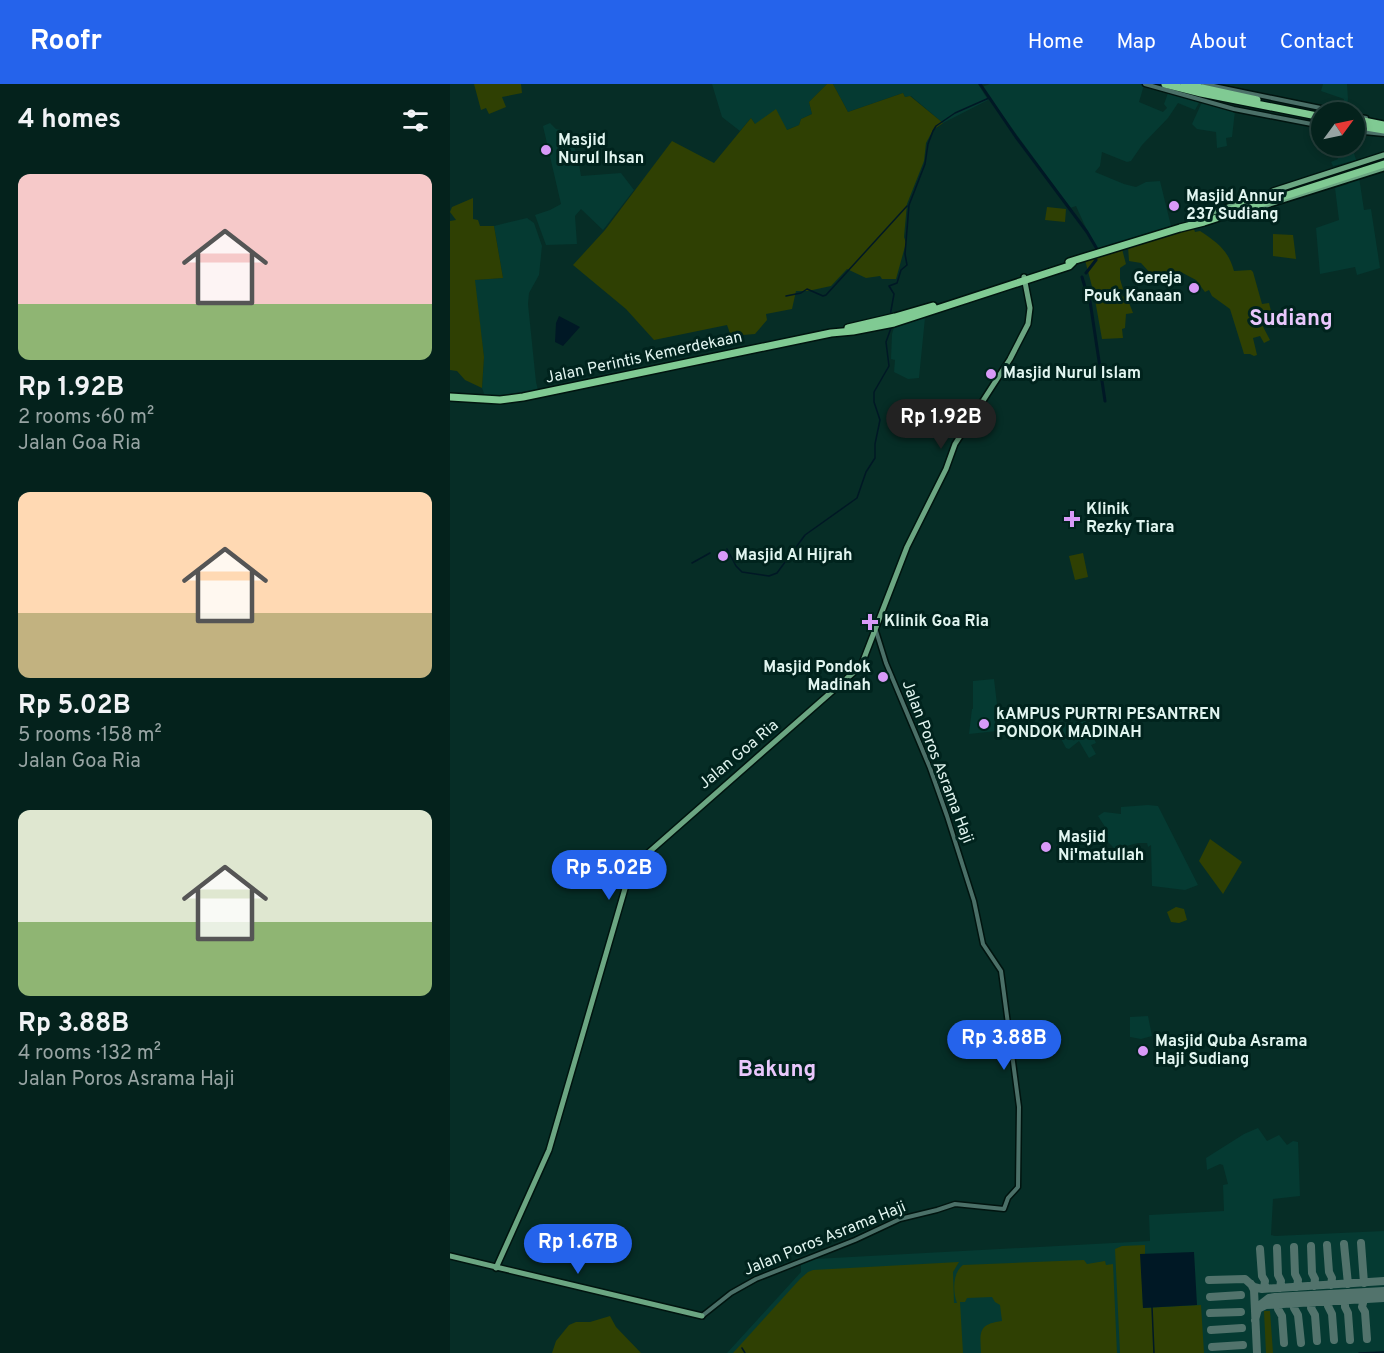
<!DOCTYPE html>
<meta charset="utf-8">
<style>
:root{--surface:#04221c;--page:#122f29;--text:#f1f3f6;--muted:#97a4a3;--line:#253f3b;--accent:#2563eb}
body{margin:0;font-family:Overpass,sans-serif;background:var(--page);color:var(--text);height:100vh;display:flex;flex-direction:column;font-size:22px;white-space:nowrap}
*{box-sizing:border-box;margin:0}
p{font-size:20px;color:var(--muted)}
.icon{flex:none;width:33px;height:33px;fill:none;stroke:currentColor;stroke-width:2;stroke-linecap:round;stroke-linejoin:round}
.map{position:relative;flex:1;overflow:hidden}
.sheet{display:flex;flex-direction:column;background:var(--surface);width:450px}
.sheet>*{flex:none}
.needle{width:39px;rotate:57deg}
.buttons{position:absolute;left:861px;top:18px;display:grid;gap:12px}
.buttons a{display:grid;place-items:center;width:54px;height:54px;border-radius:50%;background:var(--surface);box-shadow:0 3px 9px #0003,0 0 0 2px var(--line);font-size:30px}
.price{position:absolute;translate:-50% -51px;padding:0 14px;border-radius:21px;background:var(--accent);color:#fff;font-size:20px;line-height:39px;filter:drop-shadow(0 2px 3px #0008)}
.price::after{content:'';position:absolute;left:50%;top:36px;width:18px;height:14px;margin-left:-9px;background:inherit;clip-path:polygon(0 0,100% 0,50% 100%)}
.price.selected{background:#222;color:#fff}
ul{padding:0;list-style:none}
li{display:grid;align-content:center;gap:12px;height:318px;padding:0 18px}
li span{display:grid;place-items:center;height:186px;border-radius:12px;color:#555}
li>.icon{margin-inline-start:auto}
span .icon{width:108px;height:108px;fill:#fffc;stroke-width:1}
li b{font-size:26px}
h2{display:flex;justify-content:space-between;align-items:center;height:72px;padding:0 18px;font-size:26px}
header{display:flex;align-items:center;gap:36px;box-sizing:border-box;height:84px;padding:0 30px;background:var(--accent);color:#fff}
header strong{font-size:28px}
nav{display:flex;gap:33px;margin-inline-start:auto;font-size:21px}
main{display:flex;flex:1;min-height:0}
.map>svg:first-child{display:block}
.built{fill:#053a32}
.green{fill:#2f4003}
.water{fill:#001825}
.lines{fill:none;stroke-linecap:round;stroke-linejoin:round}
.stream{stroke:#001825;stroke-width:1.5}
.canal{stroke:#001825;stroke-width:3}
.taxiway{stroke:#52736c;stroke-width:8}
.minor-casing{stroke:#00140f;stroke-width:7}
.major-casing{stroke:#00140f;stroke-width:8}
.highway-casing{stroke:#00140f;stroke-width:10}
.minor{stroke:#4b7068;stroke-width:4}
.major{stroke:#6ba682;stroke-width:5}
.highway{stroke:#80ca93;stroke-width:7}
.poi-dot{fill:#d89af8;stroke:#00231d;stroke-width:2}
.labels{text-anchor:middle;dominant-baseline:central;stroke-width:6;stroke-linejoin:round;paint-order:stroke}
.poi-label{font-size:16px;font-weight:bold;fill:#e1f5f0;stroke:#00231d;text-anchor:start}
.street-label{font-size:16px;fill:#e1f5f0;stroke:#00231d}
.district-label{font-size:22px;font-weight:bold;fill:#e9c7fc;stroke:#00231d}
</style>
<header>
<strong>Roofr</strong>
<nav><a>Home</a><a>Map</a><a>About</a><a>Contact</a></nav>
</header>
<main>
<section class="sheet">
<h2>4 homes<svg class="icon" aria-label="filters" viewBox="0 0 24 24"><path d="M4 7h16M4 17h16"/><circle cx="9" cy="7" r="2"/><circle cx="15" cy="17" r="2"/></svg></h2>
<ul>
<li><span style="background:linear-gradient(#f6c9c9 70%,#8fb573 0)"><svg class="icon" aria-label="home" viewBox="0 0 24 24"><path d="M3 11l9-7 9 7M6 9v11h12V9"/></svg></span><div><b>Rp 1.92B</b><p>2 rooms · 60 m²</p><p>Jalan Goa Ria</p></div></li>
<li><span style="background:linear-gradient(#ffd9b3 65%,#c2b280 0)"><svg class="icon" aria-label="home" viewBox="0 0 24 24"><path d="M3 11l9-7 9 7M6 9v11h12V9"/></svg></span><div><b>Rp 5.02B</b><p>5 rooms · 158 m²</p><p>Jalan Goa Ria</p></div></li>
<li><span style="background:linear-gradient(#dfe7d0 60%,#8fb573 0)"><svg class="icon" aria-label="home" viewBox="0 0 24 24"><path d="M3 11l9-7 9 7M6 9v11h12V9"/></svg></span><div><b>Rp 3.88B</b><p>4 rooms · 132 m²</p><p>Jalan Poros Asrama Haji</p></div></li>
</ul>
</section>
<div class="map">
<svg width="934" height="1269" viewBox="0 0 934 1269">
<rect width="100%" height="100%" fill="#062d26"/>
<!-- built -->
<path class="built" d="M262,0h115l-18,18 3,12 -11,5 -2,6 -12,5 -32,-6 -4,-6 -11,13 -18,-14z
M383,0h145l10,16 -45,23 -32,-27 -6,1 -2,-4 -55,19z
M540,0h150l4,1 -5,17 24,10 4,-4 -3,-4 4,-11 32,8 -5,9 -17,-7 -10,15 -26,27 -11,16 -4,1 -25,-10 -2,14 -5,6 29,12 12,3 10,-5 14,-1 11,45 -75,24 -20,-44 -6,2 -88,-121z
M873,0h24l1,15 -2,13h-4l2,-13 -23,-8z
M752,18l33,9 -3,26 -6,1 1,8 -10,2 -1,-16 -19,-3 -5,-5z
M100,39l6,6 13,3 9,26 3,18 40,-3 13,17 -31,40 -22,-21 -6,7 2,28 -31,1 -11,-30 15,-5 11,-6 -18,-78z
M902,62l4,14 -23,6 -2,-4 7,-3 -2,-10z
M909,93l5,33 7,-1 9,59 -23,7 -2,-8 -35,7 -4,-46 23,-8 -4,-32 13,-4v-3z
M77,134l7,5 8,23 -3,29 -10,18 -1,11 8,78 2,8 -29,7 -24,-1 -3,-8 2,-31 -10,-77 29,-2 -9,-52z
M466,234h9l-6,60 -11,1 -14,-7 1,-12 -4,-1 1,-25 3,-10z
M544,595l4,34 -1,4 -3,1 3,13 -28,3 3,-25h1v-28z
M636,637l10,22 -5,2 5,9 -7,4 -10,-17 -10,8 -3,-1 -12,-22z
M698,721l10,1 40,79 -13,5 -33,-4 -1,-41 -3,2 -1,-4h-9l-23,6 -7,-7 -1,-12 -9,-14 6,-4 17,2v-7z
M698,932l4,20 -11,3 -11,-2v-20z
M808,1044l9,13 12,-6 8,10 6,-4 5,1 2,54 -27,3 -2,36 4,1 109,-5v122h-657l74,-81v-8l13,-5 336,-18 -1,-26 75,-4 -1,-26 5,-1 -5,-19 -3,-1 -13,6 -1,-12 38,-24z"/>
<!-- green -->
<path class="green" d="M24,0h47l1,9 -20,4 4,10 -17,7 -3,-6 -5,2z
M377,0h6l15,28 55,-19 2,4 5,-1 33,27 -10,7 -7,13 -2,18 -17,43 -3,33 2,6 -10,36h-14l-2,-3 -14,2 -19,-9 -16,17 -23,5h-12l-4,18 -26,5 1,6 -12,14 -24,2 -4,-11 -73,15 -28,-31 -53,-44 32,-35 67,-89 42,22 37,-45 4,6 21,-15 11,21 12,-5 2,-6 11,-5 -3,-12z
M23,114v21l5,1 2,6h14l9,52 -28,2 9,77 -2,31 -17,-8 -8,-9 -7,-1v-149l6,-1 -6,-8 2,-5z
M597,123l19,2 -1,13 -20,-2z
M743,142l2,6 5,-1c18,12 28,19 34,40l17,-1 2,2 9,32 7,-1 2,8 -11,10 10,19 -6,3 -4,-7 -7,2 4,17 -3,1 -4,-2h-6l-14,-45 -18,-13 -3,-6 -4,2 -9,-12 -17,-9 -21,4 -7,-1 -10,-11 -12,-2 -1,-15z
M823,150l20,1 3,24 -23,-3z
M672,165l4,15 -6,4v11l3,10 -2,3 1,5 4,-2 7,18 -7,1 -1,14 -3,1 1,9 -21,1 -8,-45 -9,-34z
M633,469l5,24 -13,3 -6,-24z
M760,755l32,23 -19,32 -24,-33z
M726,823l8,2 3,11 -8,3 -8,-1 -4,-10z
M695,1161v9h-4l2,54 58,-3 3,48h-84l-5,-104 7,-3z
M634,1176l3,4 18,-3 1,4 7,-1 4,89h-136c-1,-21 -3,-29 21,-32l-2,-16 -5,-3 -3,-5 -25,1 -2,4h-5l3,51h-230l67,-74 8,-7 5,-2 146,-8 -6,10 1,31h3c-4,-10 -5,-30 6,-38z
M820,1227l3,42h-7l-2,-42z
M160,1232l6,11 25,26h-89l4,-12 13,-16 7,-3h14z"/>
<!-- water -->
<path class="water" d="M109,232l21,11 -17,19 -8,-4 1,-19z
M744,1168l3,53 -54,3 -3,-54z"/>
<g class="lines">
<!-- stream -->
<path class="stream" d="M336,212l15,-3 6,-4 16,7 3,-1 81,-89
M440,232l4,-22 -5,-8 8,-3 4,-13 6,-5 -2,-11 4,-49 16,-41 3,-20 5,-13 3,-5 19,-13 34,-15
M277,465l9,17 6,6 27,4 8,-3 28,-38 52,-37 9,-26 9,-14v-14l5,-24 -6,-18v-10l15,-26 -3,-24 5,-14
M242,479l18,-10
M702,1223l2,46
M292,1264l3,5
M909,1269l25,-1"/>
<!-- canal -->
<path class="canal" d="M530,0l36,53 71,95 10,17
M636,189l10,-13
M632,193l6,20
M640,217l15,100"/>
<!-- taxiway -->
<path class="taxiway" d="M911,1159l3,40
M894,1160l4,40
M877,1161l2,27 3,6 -1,7
M861,1162l1,27 3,6 -1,7
M844,1163l1,27 3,6 -1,7
M827,1164l1,27 3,6 -1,7
M810,1165l2,27 3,5 -1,7
M759,1196l36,-1 9,8 8,2 122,-8
M801,1200l3,6 3,63
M760,1213l31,-2
M914,1215l-2,8 3,5 2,27
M895,1216v7l3,6 2,27
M880,1217l-2,5 4,8 2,26
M846,1218l-2,6 4,7 3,28
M863,1218l-2,6 4,7 2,26
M829,1219l-1,6 4,7 2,27
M810,1221l9,-7 6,-1 109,-6
M760,1229l31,-1
M805,1236l3,-11 8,-4 118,-7
M761,1246l31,-2
M762,1263l31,-2"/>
<!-- minor casing -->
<g class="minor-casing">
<path id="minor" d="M695,0l89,25 88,17
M754,0l136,28
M904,32l12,2
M904,47l30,3
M252,1232l29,-23 25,-14 99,-39 45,-21 37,-9 18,-6 49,5 4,-11 10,-11 1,-80 -18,-136 -18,-27 -9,-43 -27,-85 -17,-48 -44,-105 -10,-32"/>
</g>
<!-- major casing -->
<g class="major-casing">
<path id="major" d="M823,107l111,-36
M804,125l130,-41
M741,138l3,-3 42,-15
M0,1172l252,60
M46,1184l53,-118 82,-282 230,-202 46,-119 39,-78 9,-25 55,-85 18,-35 2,-16 -6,-31"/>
</g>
<!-- highway casing -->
<g class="highway-casing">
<path id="highway" d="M715,0l36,9 121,24
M734,0l73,16
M904,35l30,6
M904,41l30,5
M782,125l47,-16
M619,178l111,-34 24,-6 180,-58
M398,244l47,-11 38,-11
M0,313l50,3 23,-3 308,-64 22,-2 41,-8 175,-57 4,-4"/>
</g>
<!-- minor -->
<use href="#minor" class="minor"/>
<!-- major -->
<use href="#major" class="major"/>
<!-- highway -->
<use href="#highway" class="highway"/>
</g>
<!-- markers -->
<g class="poi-dot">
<circle cx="96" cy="66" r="6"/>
<circle cx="724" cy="122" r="6"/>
<circle cx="744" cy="204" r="6"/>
<circle cx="541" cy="290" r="6"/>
<path d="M619 426h6v6h6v6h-6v6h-6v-6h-6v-6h6z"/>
<circle cx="273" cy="472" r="6"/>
<path d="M417 529h6v6h6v6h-6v6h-6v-6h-6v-6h6z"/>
<circle cx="433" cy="593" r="6"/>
<circle cx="534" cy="640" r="6"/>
<circle cx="596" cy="763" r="6"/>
<circle cx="693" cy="967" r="6"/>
</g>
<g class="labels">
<!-- poi labels -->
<g class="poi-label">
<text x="108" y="57">Masjid<tspan x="108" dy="18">Nurul Ihsan</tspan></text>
<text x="736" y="113">Masjid Annur<tspan x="736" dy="18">237 Sudiang</tspan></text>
<text x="732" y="195" text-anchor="end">Gereja<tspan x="732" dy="18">Pouk Kanaan</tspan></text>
<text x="553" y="290">Masjid Nurul Islam</text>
<text x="636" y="426">Klinik<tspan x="636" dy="18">Rezky Tiara</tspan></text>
<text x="285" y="472">Masjid Al Hijrah</text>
<text x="434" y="538">Klinik Goa Ria</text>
<text x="421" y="584" text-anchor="end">Masjid Pondok<tspan x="421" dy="18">Madinah</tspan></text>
<text x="546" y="631">kAMPUS PURTRI PESANTREN<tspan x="546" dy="18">PONDOK MADINAH</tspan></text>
<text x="608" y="754">Masjid<tspan x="608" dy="18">Ni'matullah</tspan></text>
<text x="705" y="958">Masjid Quba Asrama<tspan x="705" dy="18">Haji Sudiang</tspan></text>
</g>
<!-- street labels -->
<g class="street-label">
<text transform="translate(194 274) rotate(-12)">Jalan Perintis Kemerdekaan</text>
<text transform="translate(289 671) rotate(-40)">Jalan Goa Ria</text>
<text transform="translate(487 678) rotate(69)">Jalan Poros Asrama Haji</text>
<text transform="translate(375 1155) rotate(-22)">Jalan Poros Asrama Haji</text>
</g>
<!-- district labels -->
<g class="district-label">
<text x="841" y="235">Sudiang</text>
<text x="327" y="986">Bakung</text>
</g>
</g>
</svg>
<div class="buttons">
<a><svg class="needle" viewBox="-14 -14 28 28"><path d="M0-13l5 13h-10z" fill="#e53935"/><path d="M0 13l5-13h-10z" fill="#97a4a3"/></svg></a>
</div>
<b class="price selected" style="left:491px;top:366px">Rp 1.92B</b>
<b class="price" style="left:159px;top:817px">Rp 5.02B</b>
<b class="price" style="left:554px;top:987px">Rp 3.88B</b>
<b class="price" style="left:128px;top:1191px">Rp 1.67B</b>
</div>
</main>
